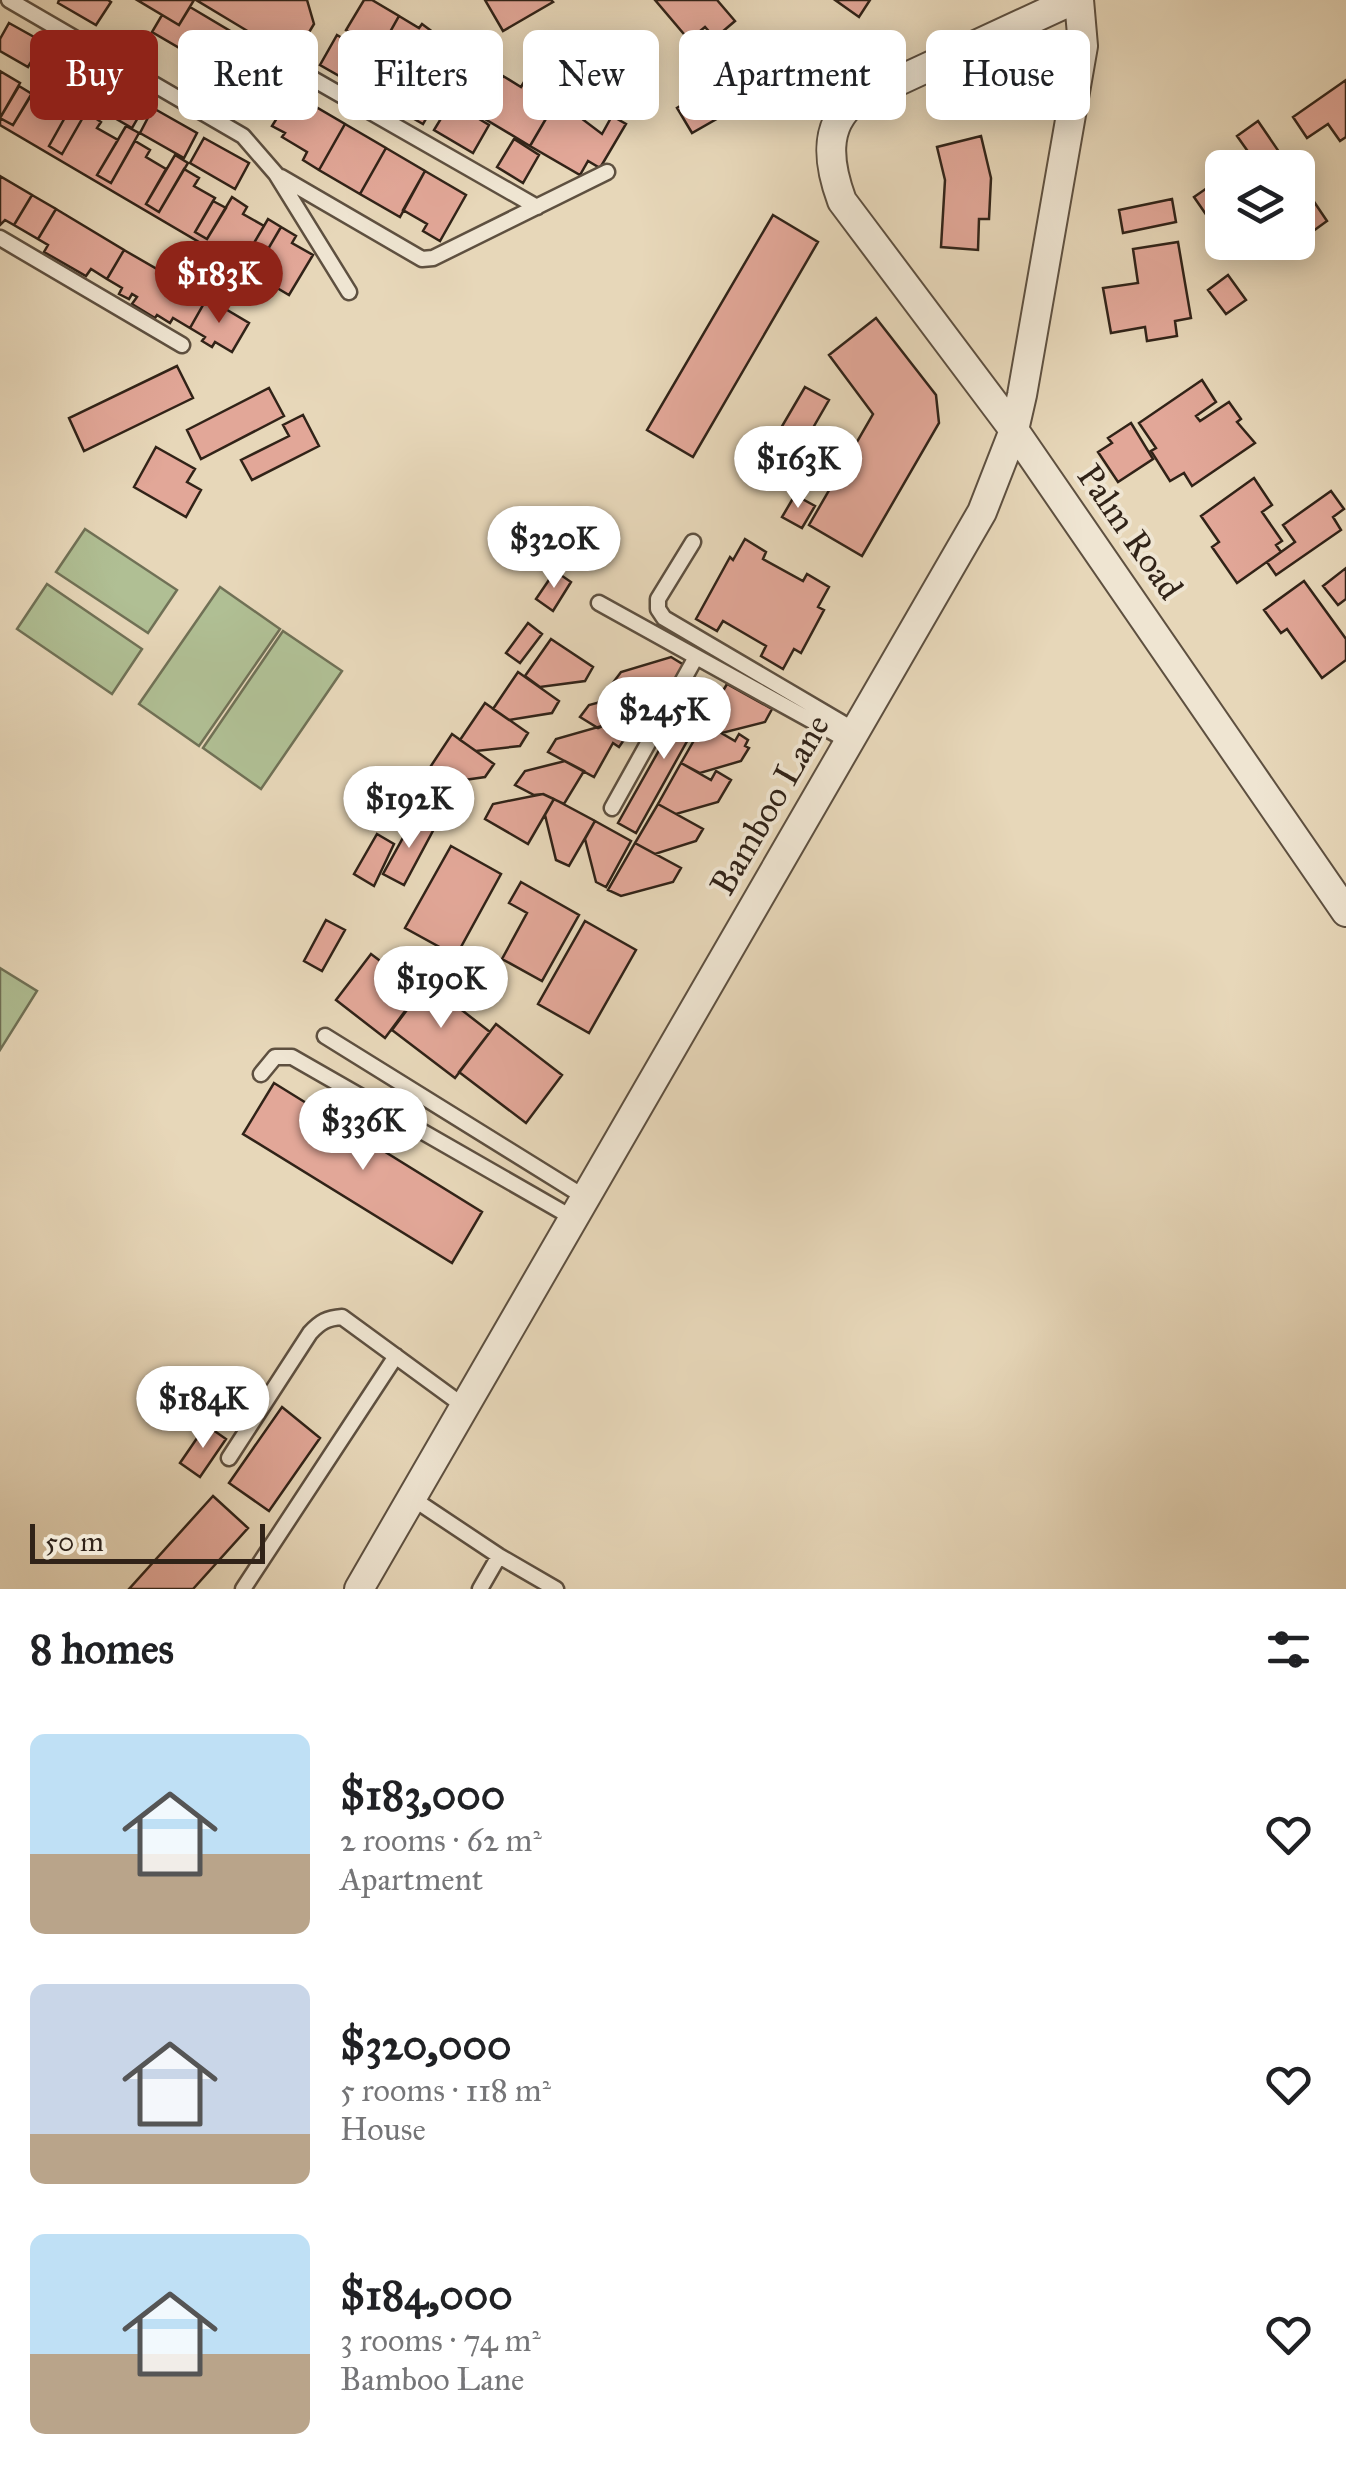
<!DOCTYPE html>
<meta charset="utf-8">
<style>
:root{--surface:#fff;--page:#f2f2f2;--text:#202124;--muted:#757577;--accent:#8f2418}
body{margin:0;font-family:"IM FELL Great Primer",serif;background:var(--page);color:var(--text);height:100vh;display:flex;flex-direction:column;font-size:38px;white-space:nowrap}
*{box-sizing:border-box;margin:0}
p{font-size:32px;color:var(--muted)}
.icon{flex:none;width:55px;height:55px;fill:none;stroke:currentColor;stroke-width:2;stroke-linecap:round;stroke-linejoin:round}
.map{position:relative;height:1589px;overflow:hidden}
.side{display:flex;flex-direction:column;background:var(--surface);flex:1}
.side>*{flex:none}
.hud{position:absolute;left:30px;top:30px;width:1288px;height:90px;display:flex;gap:20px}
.fabs{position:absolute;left:1205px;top:150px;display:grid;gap:20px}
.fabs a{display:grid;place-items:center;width:110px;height:110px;border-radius:15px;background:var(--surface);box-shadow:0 5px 25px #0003;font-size:50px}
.scale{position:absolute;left:30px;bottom:25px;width:235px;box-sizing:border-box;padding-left:10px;border:5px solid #312318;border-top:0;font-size:28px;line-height:35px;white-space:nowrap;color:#312318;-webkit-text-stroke:8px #efe5d2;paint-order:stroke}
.price{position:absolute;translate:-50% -85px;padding:0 22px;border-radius:35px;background:#fff;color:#222;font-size:32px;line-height:65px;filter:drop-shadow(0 2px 5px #0008)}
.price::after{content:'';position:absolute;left:50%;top:60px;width:30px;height:22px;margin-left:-15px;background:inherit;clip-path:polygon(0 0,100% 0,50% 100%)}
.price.current{background:var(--accent);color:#fff}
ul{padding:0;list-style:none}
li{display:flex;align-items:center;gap:30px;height:250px;padding:0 30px}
li span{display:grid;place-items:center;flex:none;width:280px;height:200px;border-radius:15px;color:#555}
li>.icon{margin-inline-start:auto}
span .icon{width:120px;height:120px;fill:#fffc;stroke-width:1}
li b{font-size:42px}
h2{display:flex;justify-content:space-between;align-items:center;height:120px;padding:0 30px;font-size:42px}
.pill{padding:0 35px;border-radius:15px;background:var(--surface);box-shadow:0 5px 25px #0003;font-size:35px;line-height:90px}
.pill.current{background:var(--accent);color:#fff}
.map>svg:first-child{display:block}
.garden{fill:#b0bf94;stroke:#707156;stroke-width:2.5}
.building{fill:#e2a798;stroke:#312318;stroke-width:2.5}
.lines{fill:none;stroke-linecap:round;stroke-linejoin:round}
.lane-casing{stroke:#5e5040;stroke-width:19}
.street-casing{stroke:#5e5040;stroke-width:32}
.lane{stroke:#efe5d2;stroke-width:14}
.street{stroke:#efe5d2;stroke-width:28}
.labels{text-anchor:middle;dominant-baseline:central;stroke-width:8;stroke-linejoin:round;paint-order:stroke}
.street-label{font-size:35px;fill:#312318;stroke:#efe5d2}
</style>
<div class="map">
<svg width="1346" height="1589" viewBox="0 0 1346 1589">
<rect width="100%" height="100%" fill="#e7d7b9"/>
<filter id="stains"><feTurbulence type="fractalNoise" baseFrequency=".002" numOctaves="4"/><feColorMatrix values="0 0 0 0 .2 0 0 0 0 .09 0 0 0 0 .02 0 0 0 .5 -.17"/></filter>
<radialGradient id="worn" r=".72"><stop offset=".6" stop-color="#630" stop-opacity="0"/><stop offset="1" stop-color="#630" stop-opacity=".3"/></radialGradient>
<!-- garden -->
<path class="garden" d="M85,529l92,61 -29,43 -92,-61z
M47,584l95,65 -30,45 -95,-65z
M220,587l60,42 -81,117 -60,-42z
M283,631l59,40 -81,118 -58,-41z
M0,968l37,23 -37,59z"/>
<!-- building -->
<path class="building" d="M59,0h49l3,2 -15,23 -38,-22z
M137,0h57l-15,25z
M196,0h111l7,24 -18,30 -24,-15 -3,5z
M364,0h8l27,16 -19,34 -34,-20z
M485,0h66l2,2 -50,29z
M655,0h62l18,21 -20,17 -10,-11 -16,13z
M835,0h35l-11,17z
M190,7l101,60 -21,34 -118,-69 10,-17 17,10z
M399,16l20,12 3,-4 31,23 -24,39 -52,-31z
M9,23l34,19 -15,25 -28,-16v-12z
M337,35l65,38 -17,29 -65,-37z
M50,46l44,27 -15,25 -44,-27z
M453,47l18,11 2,-4 30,22 -23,40 -51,-30z
M0,71l20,12 -20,35 13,7 25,-42 15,9 -5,8 20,12 -19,34 13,8 24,-42 15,10 -4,6 21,12 -21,35 14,8 24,-42 15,9 -4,7 20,12 -20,35 13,8 25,-43 15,9 -5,8 21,12 -20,34 12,7 25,-42 15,10 -4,7 21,12 -20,34 13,8 24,-41 15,9 -4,7 21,12 -24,40 -289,-170z
M102,76l45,26 -15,26 -45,-26z
M503,76l18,11 3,-5 16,9 -3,5 17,9 -24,41 -50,-30z
M413,80l26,16 -16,28 -26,-15z
M1346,80v57l-6,4 -12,-17 -21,14 -14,-21z
M19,86l13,8 -19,31 -13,-7z
M705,91l15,26 -28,16 -15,-25z
M290,97l12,6 2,-3 41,24 -26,46 -16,-10 4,-8 -25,-15 3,-4 -13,-7z
M451,102l38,23 -16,28 -39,-23z
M72,105l14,7 -24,42 -13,-8z
M554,105l17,10 2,-3 29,22 10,-18 14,8 -26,44 -12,-7 -8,14 -50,-29z
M153,108l44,25 -13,25 -44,-25z
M1258,121l32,47h-46l10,-8 -17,-24z
M345,124l41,24 -26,46 -41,-24z
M126,126l13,7 -28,50 -14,-8z
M981,136l10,42 -2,41h-10l-1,31 -37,-3 4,-67 -8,-33z
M204,138l45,25 -14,26 -45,-26z
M514,139l25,16 -16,28 -26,-16z
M386,148l39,23 -25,46 -40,-23z
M175,155l13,8 -29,49 -13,-8z
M425,171l41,24 -26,46 -17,-10 4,-7 -24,-14z
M0,176l32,19 -18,30 -9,-5 -5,5z
M1298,178l29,43 -29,21z
M1220,179l2,46 -6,4 -22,-32z
M32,195l24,14 -18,30 -24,-14z
M1172,199l4,23 -53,11 -4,-23z
M213,201l13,7 -19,31 -12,-7z
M56,209l68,41 -17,29 -16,-10 -5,7 -42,-24 4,-7 -10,-6z
M773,215l45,27 -125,215 -46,-27z
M268,219l13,8 -24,41 -13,-8z
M1178,242l13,76 -16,3 2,15 -30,5 -2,-14 -34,6 -8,-45 35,-5 -5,-34z
M124,250l83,48 -17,30 -17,-10 -3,5 -13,-8 -2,3 -23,-14 5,-7 -5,-3 -3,5 -10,-5 3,-6 -15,-9z
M1228,275l18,25 -20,14 -18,-24z
M207,298l42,25 -17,29 -17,-10 -3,5 -10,-6 3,-4 -15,-9z
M876,318l60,77 3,28 -77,133 -53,-31 64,-111 -44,-59z
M177,366l16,32 -109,53 -15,-33z
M1202,380l14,22 -20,14 4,5 29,-19 12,17 -4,3 18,21 -63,43 -8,-13 -14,8 -19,-30 5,-3 -17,-25z
M805,387l24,13 -34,59 -24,-14z
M269,388l15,28 -83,43 -14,-29z
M303,415l16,31 -67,34 -11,-20 48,-24 -6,-11z
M1131,423l22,36 -35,23 -20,-30 14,-9 -4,-5z
M156,447l39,22 -8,13 14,8 -15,27 -52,-30z
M1254,478l18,27 -10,7 20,29 -6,4 5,7 -44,31 -25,-36 7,-5 -18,-26z
M1331,491l13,18 -11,8 8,13 -65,45 -9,-13 28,-20 -12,-17z
M795,495l20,11 -13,22 -20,-11z
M745,539l21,13 -3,7 40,22 4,-7 22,13 -11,20 6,3 -23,43 -7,-4 -11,20 -22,-13 5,-10 -43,-25 -6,10 -21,-12 34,-62 3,3z
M1346,568v31l-8,6 -15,-19z
M555,571l16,11 -18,29 -17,-12z
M1304,581l42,58v21l-24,18 -35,-49 -6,4 -17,-23z
M528,623l14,11 -22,29 -14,-10z
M551,639l42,28 -8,14 -45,6 -15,-11z
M671,657l13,8 -25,44 -47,-25 9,-12z
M518,672l41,29 -7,12 -43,7 -16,-11z
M727,684l45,25 -7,13 -43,11 -18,-10z
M693,690l17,10 -74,133 -18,-10z
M630,694l19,10 -21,35 -23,-14 -7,3 -18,-11 9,-12z
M485,703l43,30 -8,13 -44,5 -16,-11z
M704,723l31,18 4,-7 9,6 -3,6 4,2 -8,13 -41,12 -19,-10z
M605,725l21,12 -7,10 -6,-4 -19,34 -46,-25 8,-13z
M452,734l42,30 -9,13 -55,8 -7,-7z
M565,761l19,10 -20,33 -21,-10 -9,1 -19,-10 10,-14z
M681,763l30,17 5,-9 15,9 -13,22 -42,12 -18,-10z
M543,794l11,5 -26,45 -43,-25 8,-15z
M554,799l41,22 -26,45 -13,-6 -11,-45z
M658,804l45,25 -7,12 -41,13 -20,-11z
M415,816l20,11 -31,58 -21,-11z
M595,821l36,20 -25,46 -10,-5 -11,-43z
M377,834l17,10 -20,42 -20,-12z
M635,843l46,25 -8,14 -52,14 -13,-6z
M451,846l50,28 -45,82 -51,-28z
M521,882l58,33 -37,66 -40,-22 25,-46 -18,-10z
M326,920l19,10 -23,41 -18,-10z
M585,921l51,29 -47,83 -51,-29z
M371,954l49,37 -35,47 -49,-38z
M427,983l63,49 -35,46 -63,-48z
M496,1024l66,51 -36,48 -67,-51z
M274,1083l208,129 -30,51 -209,-129z
M282,1407l38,31 -51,73 -40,-28z
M206,1425l20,14 -26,38 -20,-14z
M213,1496l35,32 -55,61h-64z"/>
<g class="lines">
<!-- lane casing -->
<g class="lane-casing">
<path id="lane" d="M9,0l234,136 33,38 73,118
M306,75l231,132
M281,177l141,82 11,-1 174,-86
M0,238l182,107
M693,542l-35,57v10l6,9 192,113
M599,603l251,139
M612,808l84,-151
M325,1036l261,162
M261,1074l14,-17h17l281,161
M229,1458l81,-125c10,-11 17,-15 32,-16l123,90
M412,1498l87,58 57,33
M243,1589l153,-233
M480,1589l19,-33"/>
</g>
<!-- street casing -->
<g class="street-casing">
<path id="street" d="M1073,0l-218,101c-33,25 -26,65 -13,100l172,229 332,482
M359,1589l623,-1077 32,-82 8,-35 61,-349 -4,-46"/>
</g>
<!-- lane -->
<use href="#lane" class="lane"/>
<!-- street -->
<use href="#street" class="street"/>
</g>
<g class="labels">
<!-- street labels -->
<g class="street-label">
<text transform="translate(1130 532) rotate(55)">Palm Road</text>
<text transform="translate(770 805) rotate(-60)">Bamboo Lane</text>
</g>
</g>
<rect width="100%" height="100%" filter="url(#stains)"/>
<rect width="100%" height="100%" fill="url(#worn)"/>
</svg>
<div class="fabs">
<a><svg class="icon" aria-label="layers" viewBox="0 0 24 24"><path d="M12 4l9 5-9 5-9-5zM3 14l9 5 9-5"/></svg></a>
</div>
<div class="scale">50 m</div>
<b class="price current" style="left:219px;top:326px">$183K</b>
<b class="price" style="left:798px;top:511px">$163K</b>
<b class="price" style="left:554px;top:591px">$320K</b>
<b class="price" style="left:664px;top:762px">$245K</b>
<b class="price" style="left:409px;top:851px">$192K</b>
<b class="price" style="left:441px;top:1031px">$190K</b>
<b class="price" style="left:363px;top:1173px">$336K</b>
<b class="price" style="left:203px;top:1451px">$184K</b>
<div class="hud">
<a class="pill current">Buy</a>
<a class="pill">Rent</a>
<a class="pill">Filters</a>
<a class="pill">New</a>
<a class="pill">Apartment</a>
<a class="pill">House</a>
</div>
</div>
<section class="side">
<h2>8 homes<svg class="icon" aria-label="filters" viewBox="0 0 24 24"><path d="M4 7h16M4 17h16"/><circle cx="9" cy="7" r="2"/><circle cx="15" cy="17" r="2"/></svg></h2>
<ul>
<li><span style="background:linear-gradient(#bfe0f5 60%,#b9a48a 0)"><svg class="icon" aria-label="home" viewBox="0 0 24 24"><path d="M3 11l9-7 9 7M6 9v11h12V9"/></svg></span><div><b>$183,000</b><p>2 rooms · 62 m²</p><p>Apartment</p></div><svg class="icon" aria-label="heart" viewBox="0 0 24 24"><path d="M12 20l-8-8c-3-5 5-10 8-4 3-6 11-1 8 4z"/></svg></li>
<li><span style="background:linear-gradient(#c9d6e8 75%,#b9a48a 0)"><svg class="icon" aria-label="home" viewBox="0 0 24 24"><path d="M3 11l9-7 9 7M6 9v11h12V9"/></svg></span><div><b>$320,000</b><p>5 rooms · 118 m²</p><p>House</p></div><svg class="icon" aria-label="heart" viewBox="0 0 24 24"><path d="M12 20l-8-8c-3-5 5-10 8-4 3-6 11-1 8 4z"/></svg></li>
<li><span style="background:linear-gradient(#bfe0f5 60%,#b9a48a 0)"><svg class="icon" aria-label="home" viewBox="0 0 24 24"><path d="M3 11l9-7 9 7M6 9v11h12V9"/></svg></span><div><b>$184,000</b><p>3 rooms · 74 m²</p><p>Bamboo Lane</p></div><svg class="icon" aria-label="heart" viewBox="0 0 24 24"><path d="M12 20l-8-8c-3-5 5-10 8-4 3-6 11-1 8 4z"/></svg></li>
</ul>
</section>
